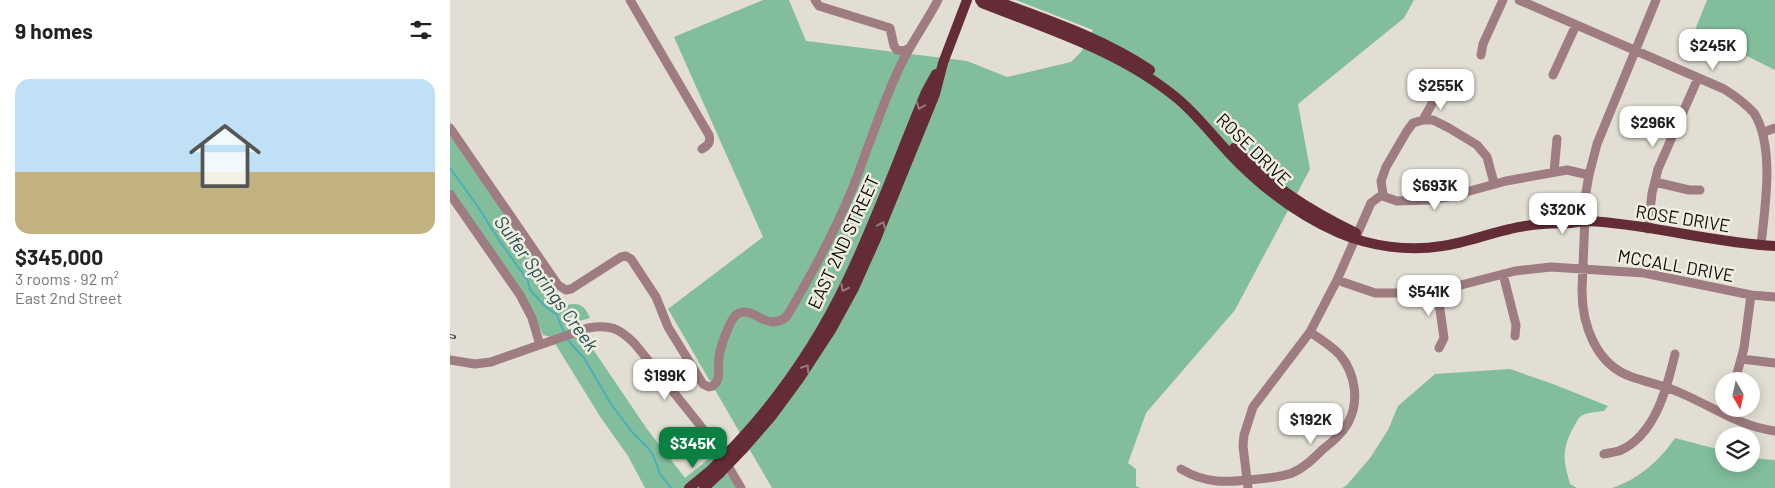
<!DOCTYPE html>
<meta charset="utf-8">
<style>
:root{--surface:#fff;--page:#f6f6f6;--text:#222;--muted:#767676;--accent:#0b8043}
body{margin:0;font-family:Barlow,sans-serif;background:var(--page);color:var(--text);height:100vh;display:flex;flex-direction:column;font-size:19px;white-space:nowrap}
*{box-sizing:border-box;margin:0}
p{font-size:16px;color:var(--muted)}
.icon{flex:none;width:28px;height:28px;fill:none;stroke:currentColor;stroke-width:2;stroke-linecap:round;stroke-linejoin:round}
.map{position:relative;flex:1;overflow:hidden}
.details{display:flex;flex-direction:column;background:var(--surface);width:450px}
.details>*{flex:none}
.needle{width:32px;rotate:171deg}
.buttons{position:absolute;left:1265px;top:372px;display:grid;gap:10px}
.buttons a{display:grid;place-items:center;width:45px;height:45px;border-radius:50%;background:var(--surface);box-shadow:0 2px 12px #0003;font-size:25px}
.price{position:absolute;translate:-50% -42px;padding:0 11px;border-radius:10px;background:#fff;color:#222;font-size:16px;line-height:32px;filter:drop-shadow(0 1px 2px #0008)}
.price::after{content:'';position:absolute;left:50%;top:30px;width:15px;height:11px;margin-left:-8px;background:inherit;clip-path:polygon(0 0,100% 0,50% 100%)}
.price.on{background:var(--accent);color:#fff}
ul{padding:0;list-style:none}
li{display:grid;align-content:center;gap:10px;height:265px;padding:0 15px}
li span{display:grid;place-items:center;height:155px;border-radius:15px;color:#555}
li>.icon{margin-inline-start:auto}
span .icon{width:90px;height:90px;fill:#fffc;stroke-width:1}
li b{font-size:21px}
h2{display:flex;justify-content:space-between;align-items:center;height:60px;padding:0 15px;font-size:21px}
main{display:flex;flex:1;min-height:0}
.map>svg:first-child{display:block}
.green{fill:#82be9b}
.lines{fill:none;stroke-linecap:round;stroke-linejoin:round}
.stream{stroke:#4ab0b6;stroke-width:2}
.minor{stroke:#9e7c81;stroke-width:9}
.major{stroke:#632c37;stroke-width:10}
.rail-casing{stroke:#484641;stroke-width:4}
.rail{stroke:#f0ece0;stroke-width:2;stroke-dasharray:5.5;stroke-linecap:butt}
.major-bridge{stroke:#632c37;stroke-width:10}
.oneway{stroke:#9b797b}
.labels{text-anchor:middle;dominant-baseline:central;stroke-width:5;stroke-linejoin:round;paint-order:stroke}
.street-label{font-size:18px;fill:#0c0b08;stroke:#f0ece0}
.water-label{font-size:19px;font-style:italic;fill:#245254;stroke:#f0ece0}
</style>
<main>
<section class="details">
<h2>9 homes<svg class="icon" aria-label="filters" viewBox="0 0 24 24"><path d="M4 7h16M4 17h16"/><circle cx="9" cy="7" r="2"/><circle cx="15" cy="17" r="2"/></svg></h2>
<ul>
<li><span style="background:linear-gradient(#bfe0f5 60%,#c2b280 0)"><svg class="icon" aria-label="home" viewBox="0 0 24 24"><path d="M3 11l9-7 9 7M6 9v11h12V9"/></svg></span><div><b>$345,000</b><p>3 rooms · 92 m²</p><p>East 2nd Street</p></div></li>
</ul>
</section>
<div class="map">
<svg width="1325" height="488" viewBox="0 0 1325 488">
<rect width="100%" height="100%" fill="#e2ded3"/>
<!-- green -->
<path class="green" d="M313,0h26l17,41 161,20 40,16 64,-15 10,-10 12,-22 -77,-30h398l-10,18 -106,86 12,65 -75,141 -89,103 -18,50 8,6v17l4,2h-368l-104,-179 95,-72 -89,-200z
M1257,0h68v70l-80,-40z
M0,136l117,169c13,-3 18,1 23,13l-25,7 3,4 14,4 65,96 38,49 30,-24 21,34h-91l-17,-32 -27,-38 -50,-81 -8,-2 -17,-36 -76,-111z
M1060,369l43,15 55,22 -4,5c-7,1 -18,1 -23,5 -4,3 -6,10 -9,14 -11,22 -8,32 -2,54l7,4h-235l5,-3 23,-27 18,-28 10,-24 37,-32z
M1225,438l49,13v13h27v-6l24,2v28h-163c27,-9 47,-27 63,-50z"/>
<g class="lines">
<!-- stream -->
<path class="stream" d="M0,168l26,36 23,36 29,41 2,9 14,15 13,10 7,18
M116,338l18,20 27,46 21,28 16,16 5,7 7,19 11,14"/>
<!-- minor -->
<path class="minor" d="M180,0l79,135c2,8 -1,10 -7,14
M365,0l4,6 71,22 4,18 3,4 7,1 5,-3
M1069,0l205,89c11,7 21,14 30,24 21,33 11,94 7,132
M1206,0l-59,144 -8,31 -3,17 -4,98c0,35 14,75 50,87 17,6 35,9 51,17 32,14 56,32 92,37
M1031,55l2,-11 20,-44
M1103,75l23,-50
M973,120l16,-29
M0,128l108,157 8,5 5,-1 50,-32 5,-1 5,3 25,38 12,30 35,57 6,3 4,-1c9,-7 4,-19 6,-29 1,-9 11,-38 18,-43 17,-10 29,20 50,2 25,-42 48,-84 66,-129 15,-38 27,-77 44,-114 11,-26 28,-48 41,-73
M1314,132l11,-4
M1104,172l3,-33
M1205,182l34,8h11
M1044,183l-7,-26 -10,-12 -28,-17 -16,-8h-10l-10,3 -6,8 -21,36 -5,14 2,13 2,3 12,4 32,-1 19,-3 58,-16 61,-11 22,5
M0,194l70,101 12,23 8,27
M1198,229l4,-36 6,-24 40,-91
M1053,274l13,51 -1,11
M887,280l38,13h29l57,-8 54,-14 36,-4 93,6 107,22 24,2
M987,289l7,49 -5,10
M1292,359l33,4
M0,360l25,4 16,-2 97,-34c22,-4 31,0 47,16l80,100 26,44
M1285,381l9,-33 7,-53
M1154,454c5,-1 11,-2 15,-3 36,-15 48,-63 56,-97
M731,469c27,16 47,13 77,10 11,-1 23,-2 34,-6 12,-5 21,-14 30,-23 10,-8 20,-16 26,-27 12,-22 7,-50 -8,-68 -8,-9 -20,-16 -30,-23
M798,488l-5,-42 1,-11 9,-28 57,-75 27,-52 34,-77 12,-9"/>
<!-- major -->
<path class="major" d="M530,0l2,3c68,27 140,49 196,96 19,16 34,36 51,54 31,33 69,62 110,80 31,13 69,19 103,13 23,-3 45,-12 68,-17 20,-5 40,-6 61,-6 6,-1 11,-2 17,-2 63,3 124,22 187,25
M544,0c53,20 109,38 156,70
M784,148c37,38 75,62 122,85
M290,440c43,-47 81,-104 108,-161 29,-61 52,-125 78,-187l10,-18
M294,448l27,-31 28,-38 32,-49 23,-42 21,-47 60,-147 8,-31 24,-63
M239,488l23,-19
M254,488l16,-15"/>
<!-- rail casing -->
<g class="rail-casing">
<path id="rail" d="M0,336l4,1"/>
</g>
<!-- rail -->
<use href="#rail" class="rail"/>
<!-- major-bridge -->
<path class="major-bridge" d="M262,469l28,-29
M270,473l24,-25"/>
</g>
<!-- one-way arrows -->
<defs><path id="oneway-chevron" d="M-2-3.5L2.5 0L-2 3.5" fill="none" stroke-width="1.6" stroke-linecap="round" stroke-linejoin="round" transform="scale(1.25)"/></defs>
<g class="oneway">
<use href="#oneway-chevron" transform="translate(470 106) rotate(112)"/>
<use href="#oneway-chevron" transform="translate(432 225) rotate(-68)"/>
<use href="#oneway-chevron" transform="translate(394 288) rotate(117)"/>
<use href="#oneway-chevron" transform="translate(356 368) rotate(-57)"/>
</g>
<g class="labels">
<!-- street labels -->
<g class="street-label">
<text transform="translate(804 149) rotate(44)">ROSE DRIVE</text>
<text transform="translate(1233 218) rotate(9)">ROSE DRIVE</text>
<text transform="translate(393 242) rotate(-65)">EAST 2ND STREET</text>
<text transform="translate(1226 265) rotate(10)">MCCALL DRIVE</text>
</g>
<!-- water labels -->
<g class="water-label">
<text transform="translate(97 283) rotate(54)">Sulfer Springs Creek</text>
</g>
</g>
</svg>
<div class="buttons">
<a><svg class="needle" viewBox="-14 -14 28 28"><path d="M0-13l5 13h-10z" fill="#e53935"/><path d="M0 13l5-13h-10z" fill="#767676"/></svg></a>
<a><svg class="icon" aria-label="layers" viewBox="0 0 24 24"><path d="M12 4l9 5-9 5-9-5zM3 14l9 5 9-5"/></svg></a>
</div>
<b class="price" style="left:1263px;top:71px">$245K</b>
<b class="price" style="left:991px;top:111px">$255K</b>
<b class="price" style="left:1203px;top:148px">$296K</b>
<b class="price" style="left:985px;top:211px">$693K</b>
<b class="price" style="left:1113px;top:235px">$320K</b>
<b class="price" style="left:979px;top:317px">$541K</b>
<b class="price" style="left:215px;top:401px">$199K</b>
<b class="price" style="left:861px;top:445px">$192K</b>
<b class="price on" style="left:243px;top:469px">$345K</b>
</div>
</main>
